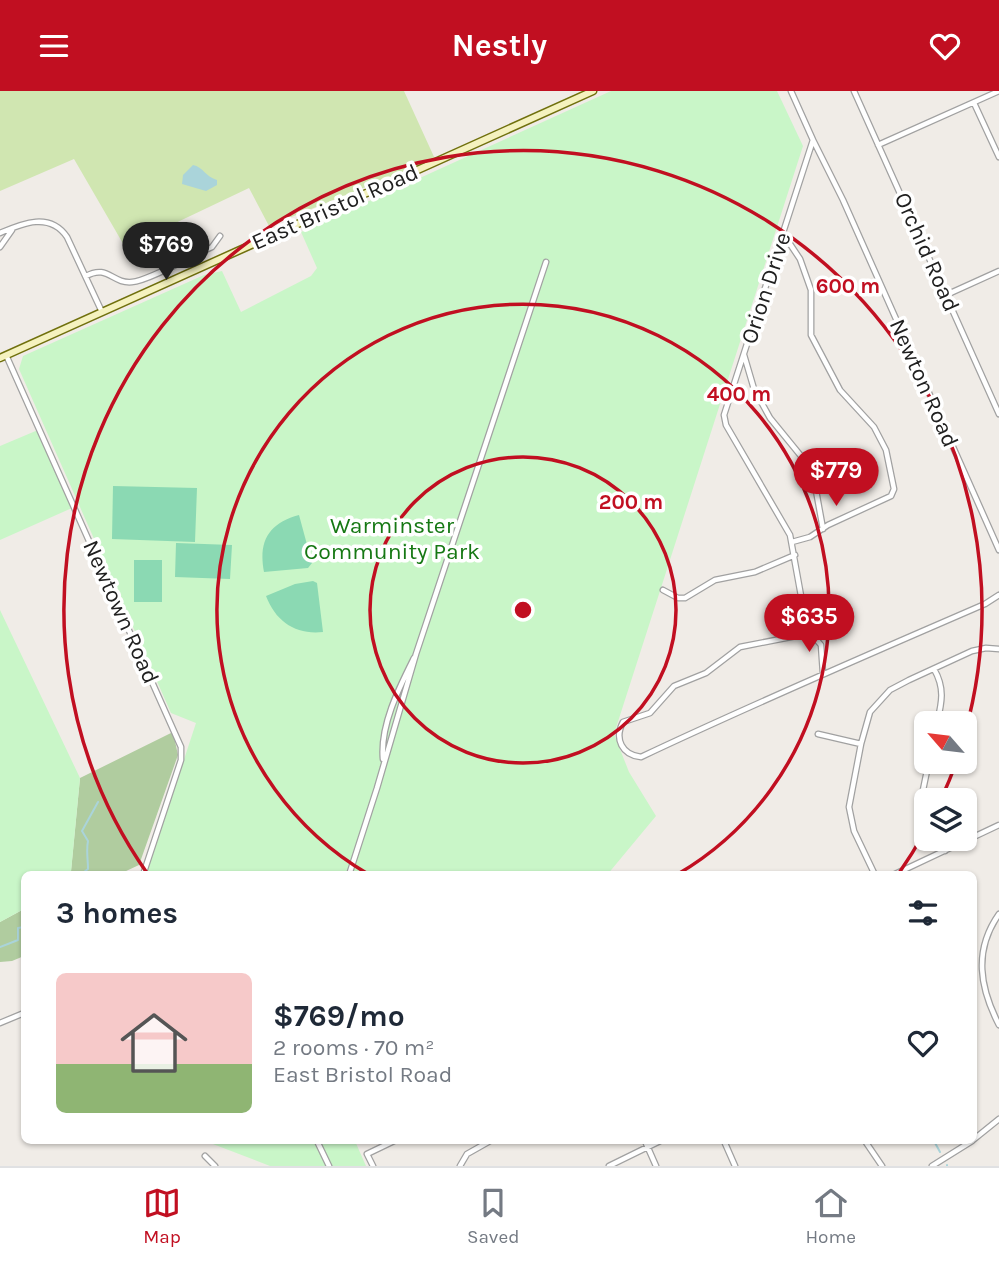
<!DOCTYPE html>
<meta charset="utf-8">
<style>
:root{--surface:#fff;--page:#f6f6f7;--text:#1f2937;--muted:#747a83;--line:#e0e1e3;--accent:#c10f21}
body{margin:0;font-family:Karla,sans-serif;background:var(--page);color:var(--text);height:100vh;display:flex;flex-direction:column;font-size:26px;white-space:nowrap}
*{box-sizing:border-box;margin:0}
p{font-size:23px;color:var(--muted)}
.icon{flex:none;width:38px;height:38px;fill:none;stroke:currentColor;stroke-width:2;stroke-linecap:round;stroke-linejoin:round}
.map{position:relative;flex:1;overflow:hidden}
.panel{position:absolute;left:21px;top:780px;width:956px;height:273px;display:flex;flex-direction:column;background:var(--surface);border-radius:10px;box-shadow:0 2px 5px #0004}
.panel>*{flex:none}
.needle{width:46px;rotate:298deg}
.buttons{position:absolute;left:914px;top:620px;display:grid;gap:14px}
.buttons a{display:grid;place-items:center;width:63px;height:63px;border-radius:10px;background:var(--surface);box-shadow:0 2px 5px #0004;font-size:35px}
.price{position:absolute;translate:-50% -60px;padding:0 16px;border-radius:24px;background:var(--accent);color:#fff;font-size:23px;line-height:46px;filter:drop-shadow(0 2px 4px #0008)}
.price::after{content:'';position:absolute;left:50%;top:42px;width:21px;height:16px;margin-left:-10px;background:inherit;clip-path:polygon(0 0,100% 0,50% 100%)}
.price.on{background:#222;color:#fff}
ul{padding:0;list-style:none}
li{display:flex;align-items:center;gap:21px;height:175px;padding:0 35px}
li span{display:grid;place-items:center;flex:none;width:196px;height:140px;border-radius:10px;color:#555}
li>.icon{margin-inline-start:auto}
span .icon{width:84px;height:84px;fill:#fffc;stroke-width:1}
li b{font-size:30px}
h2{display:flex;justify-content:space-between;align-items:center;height:84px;padding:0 35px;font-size:30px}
header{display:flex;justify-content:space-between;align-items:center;height:91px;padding:0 35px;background:var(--accent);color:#fff;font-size:32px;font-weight:700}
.tab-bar{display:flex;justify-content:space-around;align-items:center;height:98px;border-top:2px solid var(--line);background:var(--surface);font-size:19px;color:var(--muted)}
.tab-bar a{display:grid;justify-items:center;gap:4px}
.tab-bar .on{color:var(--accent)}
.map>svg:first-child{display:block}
.grass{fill:#d0e6b1}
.forest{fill:#b0cc9f}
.park{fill:#c9f6c8}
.pitch{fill:#8bd9b3}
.water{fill:#aad4da}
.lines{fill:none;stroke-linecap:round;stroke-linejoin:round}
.stream{stroke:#aad4da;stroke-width:2}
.minor-casing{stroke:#a1a1a1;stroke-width:7}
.secondary-casing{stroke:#70700d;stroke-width:9}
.minor{stroke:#fff;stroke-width:4.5}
.secondary{stroke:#f5f2bf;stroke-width:6}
.ring{fill:none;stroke:#c10f21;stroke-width:3.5}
.labels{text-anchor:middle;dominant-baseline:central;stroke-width:7;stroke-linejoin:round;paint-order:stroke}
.street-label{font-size:23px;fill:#202020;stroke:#fff}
.park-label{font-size:23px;fill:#167814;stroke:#fff}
.centre{fill:#c10f21;stroke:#fff;stroke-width:3.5}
.ring-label{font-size:21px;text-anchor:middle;font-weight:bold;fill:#c10f21;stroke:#fff;stroke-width:7;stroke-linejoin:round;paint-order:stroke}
</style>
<header><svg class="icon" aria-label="menu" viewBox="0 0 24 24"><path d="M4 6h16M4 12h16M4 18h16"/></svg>Nestly<svg class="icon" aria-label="heart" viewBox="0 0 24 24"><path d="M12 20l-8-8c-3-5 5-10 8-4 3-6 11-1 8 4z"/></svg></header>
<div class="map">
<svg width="999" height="1075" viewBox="0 0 999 1075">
<rect width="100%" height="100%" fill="#f0ece7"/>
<!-- grass -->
<path class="grass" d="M0,0h404l31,68 -166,67 -20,-38 -124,59 -51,-88 -74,32z"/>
<!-- forest -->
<path class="forest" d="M173,641l5,23 -39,110 -15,7 -1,3h-55l3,-4 9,-93z
M24,818v47l-12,5 -12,1v-40z"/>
<!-- park -->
<path class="park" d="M611,0h166l26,55 -189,588 15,38 27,44 -49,59h-461l50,-152 -25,-10 -152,-344 4,-13 181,-81 18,-4 19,41 70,-36 6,-8 -16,-36z
M38,339l34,78 -72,32v-94z
M0,519l80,168 -9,94 -3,3h-44v34l-24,13z
M205,1050h150l11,25h-96z"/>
<!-- pitch -->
<path class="pitch" d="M113,395l84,2 -2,54 -83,-3z
M299,424l13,48 -4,5 -44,4c-6,-31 5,-49 35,-57z
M176,452l56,2 -2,34 -55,-2z
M134,469h28v42h-28z
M313,490l4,2 6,49c-27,3 -47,-10 -57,-36l29,-12z"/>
<!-- water -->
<path class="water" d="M193,74c10,2 13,12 24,15v5l-11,6 -24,-7 1,-9z"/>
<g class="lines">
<!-- stream -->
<path class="stream" d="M80,784l8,-6c0,-10 -2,-18 0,-28l-6,-10 16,-29
M0,856l18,-7v-12l6,-1
M934,1050l6,11
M947,1074v1"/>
<!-- minor casing -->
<g class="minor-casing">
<path id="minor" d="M791,0l22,49 -89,275 2,10 64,110 17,94 14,16 2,29
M854,0l145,323
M974,12l25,54
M813,49l30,60 156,350
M878,54l121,-54
M0,142c23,-10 50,-21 67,4l35,75
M784,144l16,24 11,31v45l29,55 34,37 12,23 8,39 -3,7 -63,29 -18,12 -18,5
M0,156l12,-17
M86,185c22,-12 26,8 46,6 16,-1 62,-27 80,-35l8,-11
M946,204l53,-24
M6,264l175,392v13l-38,115
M744,264l10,34 16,29 31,38 14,29 8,44
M663,499l15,8h7l30,-18 40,-8 40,-17
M807,538l-11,7 -56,11 -34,26 -32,13 -24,27 -27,9c-9,17 -1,33 18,35 114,-54 229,-103 344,-153l14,-9
M934,578c11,19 8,33 3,54
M818,643l43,10
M383,668c-3,-34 16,-71 31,-101
M926,716l-3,-17 6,-29
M940,747l5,13
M349,784l28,-87 39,-134 130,-392
M875,784l-21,-44 -5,-24 12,-63 9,-32 20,-22 19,-10 63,-29 14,-3 13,1
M893,784l106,-50
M999,823c-26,37 -19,74 0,111
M0,932l24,-10
M973,1049l26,-21
M317,1050l12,25
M645,1050l11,25
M724,1050l11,25
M865,1050l17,25
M205,1065l10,10
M373,1075l-6,-12 27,-13
M460,1075l7,-12 23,-13
M609,1075l51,-25
M932,1075l40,-25"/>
</g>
<!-- secondary casing -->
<g class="secondary-casing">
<path id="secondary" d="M0,267l593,-267"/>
</g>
<!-- minor -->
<use href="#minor" class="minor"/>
<!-- secondary -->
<use href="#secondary" class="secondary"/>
</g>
<!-- distance rings -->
<g class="ring">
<circle cx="523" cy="519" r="153"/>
<path d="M368 783A306 306 0 1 1 678 783"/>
<path d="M956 672A459 459 0 0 1 942 706M924 742A459 459 0 0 1 899 782M147 782A459 459 0 1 1 965 642"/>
</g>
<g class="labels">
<!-- street labels -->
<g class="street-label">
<text transform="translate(335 116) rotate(-24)">East Bristol Road</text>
<text transform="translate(927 161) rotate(66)">Orchid Road</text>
<text transform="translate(766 197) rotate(-72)">Orion Drive</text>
<text transform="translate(924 292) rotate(66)">Newton Road</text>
<text transform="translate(121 521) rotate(66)">Newtown Road</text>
</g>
<!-- park labels -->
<g class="park-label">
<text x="392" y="434">Warminster<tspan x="392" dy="26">Community Park</tspan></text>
</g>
</g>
<circle cx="523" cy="519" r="10" class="centre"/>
<g class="ring-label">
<text x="848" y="202">600 m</text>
<text x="739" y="310">400 m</text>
<text x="631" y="418">200 m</text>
</g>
</svg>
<div class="buttons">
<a><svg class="needle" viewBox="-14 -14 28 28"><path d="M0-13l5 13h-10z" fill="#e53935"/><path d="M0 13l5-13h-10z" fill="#747a83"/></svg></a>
<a><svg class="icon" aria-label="layers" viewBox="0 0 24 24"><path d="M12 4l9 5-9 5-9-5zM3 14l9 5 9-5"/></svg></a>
</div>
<b class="price on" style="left:166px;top:191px">$769</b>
<b class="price" style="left:836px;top:417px">$779</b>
<b class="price" style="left:809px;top:563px">$635</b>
<section class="panel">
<h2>3 homes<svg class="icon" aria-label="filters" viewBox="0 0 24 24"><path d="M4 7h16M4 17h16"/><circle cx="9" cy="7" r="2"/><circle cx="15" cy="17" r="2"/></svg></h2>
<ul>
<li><span style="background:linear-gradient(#f6c9c9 65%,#8fb573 0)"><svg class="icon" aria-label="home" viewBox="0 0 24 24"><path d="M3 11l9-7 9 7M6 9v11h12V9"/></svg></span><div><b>$769/mo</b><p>2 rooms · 70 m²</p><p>East Bristol Road</p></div><svg class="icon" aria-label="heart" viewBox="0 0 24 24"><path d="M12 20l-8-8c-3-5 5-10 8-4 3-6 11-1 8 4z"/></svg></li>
</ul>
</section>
</div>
<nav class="tab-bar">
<a class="on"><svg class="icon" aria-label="map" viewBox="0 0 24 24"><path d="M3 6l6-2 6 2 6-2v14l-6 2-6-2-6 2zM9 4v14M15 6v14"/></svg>Map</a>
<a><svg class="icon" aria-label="saved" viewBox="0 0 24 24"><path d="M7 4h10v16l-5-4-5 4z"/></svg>Saved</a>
<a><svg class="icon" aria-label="home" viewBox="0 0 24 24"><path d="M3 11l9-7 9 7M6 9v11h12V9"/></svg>Home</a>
</nav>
